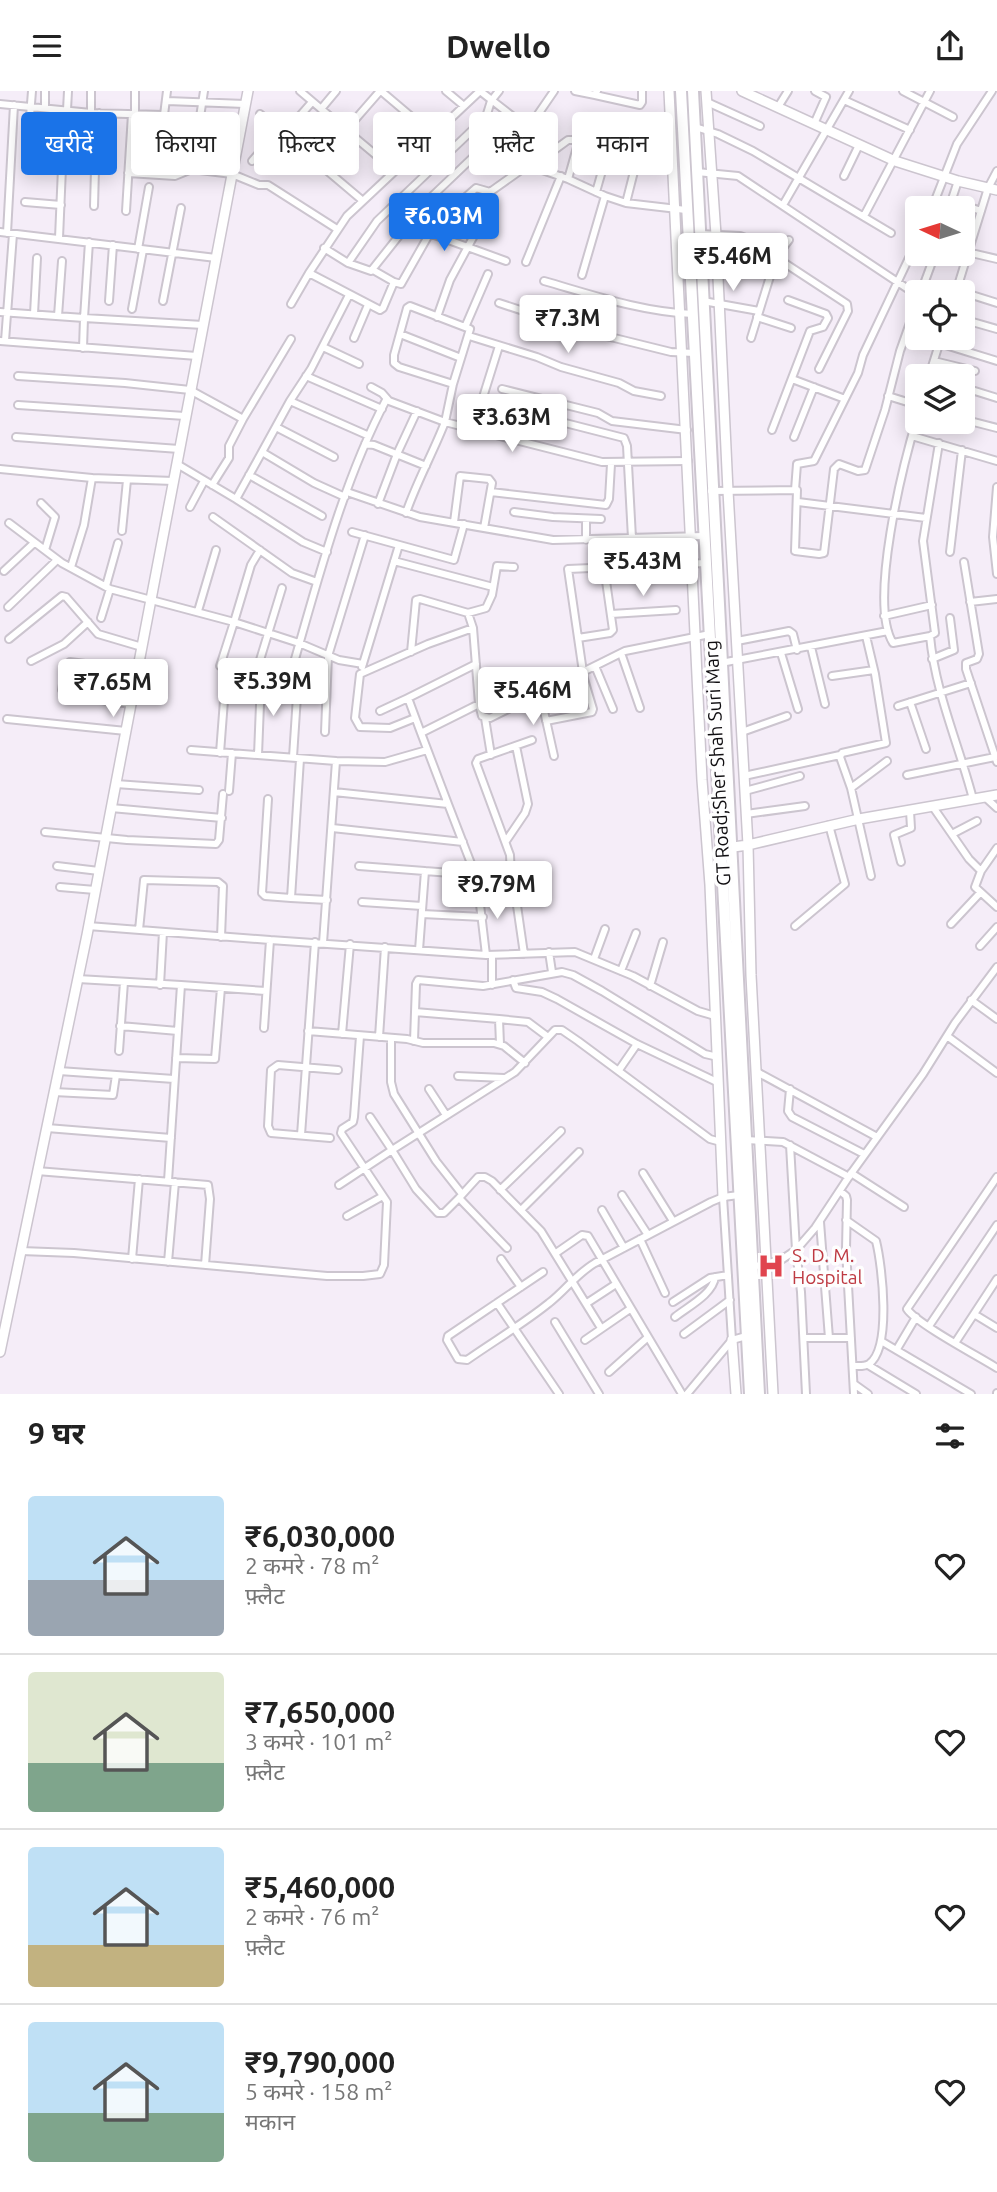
<!DOCTYPE html>
<html lang="hi">
<meta charset="utf-8">
<style>
:root{--surface:#fff;--page:#f2f2f2;--text:#222;--muted:#767676;--line:#e0e0e0;--accent:#1a73e8}
body{margin:0;font-family:Ubuntu,"Noto Sans Devanagari",sans-serif;background:var(--page);color:var(--text);height:100vh;display:flex;flex-direction:column;font-size:26px;white-space:nowrap}
*{box-sizing:border-box;margin:0}
p{font-size:23px;color:var(--muted)}
.icon{flex:none;width:38px;height:38px;fill:none;stroke:currentColor;stroke-width:2;stroke-linecap:round;stroke-linejoin:round}
.map{position:relative;height:1303px;overflow:hidden}
.details{display:flex;flex-direction:column;background:var(--surface);flex:1}
.details>*{flex:none}
.top-card{position:absolute;left:21px;top:21px;width:956px;height:63px;display:flex;gap:14px}
.needle{width:46px;rotate:274deg}
.buttons{position:absolute;left:905px;top:105px;display:grid;gap:14px}
.buttons a{display:grid;place-items:center;width:70px;height:70px;border-radius:7px;background:var(--surface);box-shadow:0 4px 18px #0003;font-size:35px}
.price{position:absolute;translate:-50% -60px;padding:0 16px;border-radius:7px;background:#fff;color:#222;font-size:23px;line-height:46px;filter:drop-shadow(0 2px 4px #0008)}
.price::after{content:'';position:absolute;left:50%;top:42px;width:21px;height:16px;margin-left:-10px;background:inherit;clip-path:polygon(0 0,100% 0,50% 100%)}
.price.active{background:var(--accent);color:#fff}
ul{padding:0;list-style:none}
li{display:flex;align-items:center;gap:21px;height:175px;padding:0 28px}
li+li{border-top:2px solid var(--line)}
li span{display:grid;place-items:center;flex:none;width:196px;height:140px;border-radius:7px;color:#555}
li>.icon{margin-inline-start:auto}
span .icon{width:84px;height:84px;fill:#fffc;stroke-width:1}
li b{font-size:30px}
h2{display:flex;justify-content:space-between;align-items:center;height:84px;padding:0 28px;font-size:30px}
.pill{padding:0 24px;border-radius:7px;background:var(--surface);box-shadow:0 4px 18px #0003;font-size:24px;line-height:63px}
.pill.active{background:var(--accent);color:#fff}
header{display:flex;justify-content:space-between;align-items:center;height:91px;padding:0 28px;background:var(--surface);font-size:32px;font-weight:700}
.map>svg:first-child{display:block}
.lines{fill:none;stroke-linecap:round;stroke-linejoin:round}
.street-casing{stroke:#ccc5cf;stroke-width:10}
.secondary-casing{stroke:#ccc5cf;stroke-width:12}
.primary-casing{stroke:#ccc5cf;stroke-width:14}
.street{stroke:#fff;stroke-width:6}
.secondary{stroke:#fff;stroke-width:9}
.primary{stroke:#fff;stroke-width:10}
.labels{text-anchor:middle;dominant-baseline:central;stroke-width:7;stroke-linejoin:round;paint-order:stroke}
.street-label{font-size:19px;fill:#100e11;stroke:#fefefe}
.health-label{font-size:19px;fill:#be3a42;stroke:#fefefe;text-anchor:start}
</style>
<header><svg class="icon" aria-label="menu" viewBox="0 0 24 24"><path d="M4 6h16M4 12h16M4 18h16"/></svg>Dwello<svg class="icon" aria-label="share" viewBox="0 0 24 24"><path d="M12 15V3M7 8l5-5 5 5M5 13v7h14v-7"/></svg></header>
<div class="map">
<svg width="997" height="1303" viewBox="0 0 997 1303">
<rect width="100%" height="100%" fill="#f5edf8"/>
<g class="lines">
<!-- street casing -->
<g class="street-casing">
<path id="street" d="M204,0l-12,78 40,5 27,11h9l69,44
M300,0l46,39
M380,0l-34,39 49,41
M381,0l52,44
M446,0l18,15
M480,0l36,28
M575,0l20,4
M597,0l-2,4 45,10 2,-3v-11
M903,0l50,26
M844,9l66,30
M167,10l78,3
M707,11l53,24
M0,13l91,9 73,2 3,-24
M778,16l10,-16
M45,17v-17
M321,18l15,-18
M67,19l1,-19
M91,22v-22
M135,23v-23
M260,23l103,87
M814,33l12,-27 -11,-6
M695,36l23,7 35,17 138,82
M284,43l28,-32
M29,45l66,7
M27,63l5,-63
M91,68l4,10 -1,37
M252,70l27,-31
M534,74l34,-25h11l7,-18 54,14 2,4 -16,63 -21,-7
M33,77h29
M697,81l41,4 179,119
M128,82l47,3 17,-7
M844,85l15,-31
M568,88l11,-39
M596,101l18,-63
M952,110l29,10
M25,111l36,3
M626,112l60,7
M783,114l66,-114
M932,117l25,-64 35,-53
M949,117l9,-27
M126,120l6,-97
M864,125l66,-125
M0,141l216,26
M7,142l7,-128
M429,142l77,28
M700,143l40,2 8,3 99,65 1,7 -29,58
M59,147l3,-70 11,-1 19,-9 7,-45
M324,157l24,15 23,8 54,-68 87,-83 6,-1 9,7h3l24,-35
M138,158l11,-62
M967,161l30,7
M526,171l35,-86
M348,172l29,-42 109,-104 5,-16 8,-10
M373,179l21,12 7,2 34,-60 41,-36 14,4
M544,190c49,14 98,31 149,33
M394,191l-11,26 -3,2 -71,-37 38,-57 133,-125
M956,199l41,13
M921,201l14,-38
M956,201l32,-104 9,-17
M349,204l-38,74 -21,32 77,34
M109,210l4,-56
M163,210l18,-93
M703,210l56,10
M499,212l79,26 93,23 24,1
M291,213l18,-31
M132,218l11,-59
M0,221l84,6 5,-76
M34,223l3,-56
M58,225l4,-55
M437,226l13,-37 27,-50 13,-38 38,-27 40,14 37,17 -23,79
M757,226l34,11
M962,228l35,10
M466,234l22,-51
M400,243l61,24
M469,245l68,21 24,10 58,16 15,8 27,5
M354,247l14,-33
M751,247l25,-81 13,-17
M0,250l197,15
M5,250l8,-107
M939,252l58,18
M323,256l36,17
M83,257l1,-30 119,7
M934,270l41,10
M18,285l107,7 65,7 53,29
M306,285l76,33
M929,285l12,-38
M792,288l53,20
M371,296l11,6 7,8 56,21 8,-38 17,-55 -60,-23 -3,2 -13,47v8l5,4 54,17
M962,296l35,11
M502,298l96,24 14,8 75,9
M888,305l29,9
M290,310l-28,51 52,31 31,14
M18,314l167,11
M499,315l125,32 3,8 5,92
M479,319l20,-64
M917,327c-14,47 -49,185 -24,225l37,-7 5,-3 -12,-92 16,-98
M962,328l35,9
M276,336l58,30
M772,339l38,-99 13,-4 5,-9 -2,-4 -38,-14
M912,345l85,25
M16,346l163,12
M794,346l20,-50
M365,353l9,1 52,21
M262,361l-26,47 67,43 24,10
M177,373l59,35
M0,378l92,9 81,3
M249,384l73,41
M212,394l17,-27v-12l14,-27 48,-80
M997,396l-4,50 4,37
M795,399l2,-26 17,-3 44,-88 5,-18 54,-114
M711,400l86,-1 -2,61 24,3 5,-1 10,-84 5,-5 19,7 7,-1 20,-60 15,-59 17,-48
M347,401l73,25 133,23 151,-4
M491,401l115,13 3,-6 2,-35
M798,411l128,16
M41,412l14,14 -10,33
M378,413l19,-50 20,-43
M190,416l14,-26
M514,421l39,5 48,2
M406,422c11,-32 27,-60 39,-91l157,40 86,-1
M213,426l79,56 25,9
M586,428v21
M454,431l6,-46 29,3 3,4 -8,45
M9,432l53,40 48,26 124,33 -14,44
M122,440l5,-51
M352,441l102,28 10,-36
M260,459l-9,15 -17,57 65,21 40,17 24,4
M950,461l12,-102
M394,470l99,26
M964,471l15,92 -2,5 -11,4v6l31,93
M71,476l13,-42 8,-47
M4,480l30,-28
M106,495l12,-43
M970,511l27,-3
M8,516l49,-47
M198,520l18,-61
M611,523l65,-4
M884,525l48,-11
M101,527l9,-29
M866,545l9,38 11,69 -44,10 -2,4 11,31 20,88
M930,545c5,56 29,109 43,163
M578,547l32,-5 3,-3 -9,-63
M9,548l53,-43 4,1 32,37 44,13
M737,550l52,-10 4,3 4,16
M811,556l14,57
M411,561l5,-52 4,-1 48,14 18,-5 6,-13 5,-29 17,1
M621,562l19,55
M781,562l17,56
M932,568l22,-9 -4,-32
M31,570l33,-17 24,-22
M721,572l167,-32
M595,575l18,43
M362,576l37,-122
M256,582l26,-85
M832,585l42,-6
M540,602l14,63
M408,607l68,-34
M910,611l16,47
M131,613l-65,-9 -4,-5 4,-24 4,-4 67,9
M479,613l3,12 8,2 135,-67 85,-17
M898,615l73,-23
M380,620l28,-13 13,35
M415,627l-25,10 -30,-1 -5,-9 5,-44 68,-30 45,-16
M485,627l6,37
M7,628l119,12
M546,630l46,-9 1,-3 -9,-30 -16,-110 138,-6
M325,641l3,-76 37,-121
M742,641l45,-16
M191,659l145,11 -13,182
M220,662l6,-79
M258,664l3,-76
M293,666l4,-61 -4,-30c26,-90 50,-184 93,-266
M300,668l-9,139 36,2
M336,670l49,1 42,-12
M907,684l88,-18
M744,685l96,-21
M116,693l83,6
M851,697l36,-27
M229,700l3,-38
M745,700l55,-15
M334,701l114,12 -27,-71 58,-29 -6,-76 -5,-15
M985,706l12,11
M268,708l-6,94 3,3 26,2
M448,713l29,75 9,76 89,-3 58,24 65,35 17,5
M933,716l36,52 12,12 16,-23
M111,717l111,10
M746,723l59,-8
M332,737l131,14
M45,741l82,8 89,4 3,-4 4,-46
M952,743l25,-13
M506,750l19,-28 3,-9 -12,-58
M901,771l-7,-27 17,-7 -1,-17
M57,775l42,5
M359,775l92,7
M981,780l-6,16 22,20
M511,785l-1,-21 -34,-92 2,-4 54,-19
M477,788l30,-4 6,3 11,76
M60,796l35,3
M362,811l60,4
M422,823l61,3
M951,833l29,-31
M88,835l182,14
M795,835l50,-42 -16,-59
M139,839l5,-50 74,2 5,4 -2,51
M980,855l17,-19
M419,859l6,-79
M549,861l3,20
M594,868l11,-30
M621,880l15,-38
M78,888l103,6
M513,889l3,8 26,4 15,7 80,45 82,39
M160,894l3,-53
M492,894v-30
M650,895l13,-44
M971,909l26,19
M415,921l1,-28 2,-4 65,6 79,-14 11,3 29,16 103,63 13,3
M499,928l29,3 20,15
M120,935l58,5
M264,937l6,-88 216,15
M308,940l99,8 16,4h71l10,3 21,17
M342,943l8,-90
M947,945l50,37
M379,946l6,-90
M391,947v44l3,12 42,67 26,33
M414,950l1,-29 84,7 1,25
M119,960l5,-69
M176,967l39,1 6,-71
M619,979l18,-26
M59,980l115,8
M757,981l120,65
M458,985l46,2
M429,998l17,26
M790,998l-2,22 4,6 72,37
M54,1001l59,3 3,-20
M47,1037l124,10
M301,1044l14,-193
M330,1047l-59,-5 -3,-7 3,-56 7,-5 60,5
M746,1049l37,2 66,35
M37,1080l171,14 2,14 -5,66
M643,1082l30,48
M851,1082l53,34
M997,1086l-90,132c10,15 71,47 90,59
M168,1090l13,-196 85,6
M339,1094l53,-35 -22,-33
M500,1099l61,-59
M840,1100l6,5 1,4 -1,49 8,145
M622,1104l26,40
M723,1106l9,143
M459,1107l-15,15h-6l-22,-24 -24,-39 123,-78 40,-42h7l16,11 132,98 11,3
M521,1119l58,-58
M602,1119l22,38
M347,1125l36,-20
M846,1129l30,21c6,24 16,107 -7,123 -5,3 -11,2 -16,2
M820,1131l9,116
M640,1148l25,54
M507,1157l-48,-50 19,-21h7l7,4 49,50 60,97
M21,1160l53,2 253,23h36l17,-2 4,-9 3,-63 -46,-69 1,-4 11,-7 1,-5 6,-81
M556,1162l26,-18 6,1 94,158
M132,1168l7,-80
M501,1168l20,28
M168,1171l7,-80
M752,1176l29,-7 15,-10 -6,-105
M543,1181l-95,64 -1,4 11,19 9,1c27,-19 56,-36 82,-57 17,-13 27,-29 46,-40l116,-61 12,-5 16,-2
M673,1211l37,-24 18,-3
M497,1212l62,91
M587,1212l29,-19
M974,1223l23,14
M675,1226c14,-11 38,-23 40,-40
M555,1231l44,72
M929,1235l68,-101
M684,1243l46,-34
M804,1247h47
M585,1249l45,-31
M881,1250l90,53
M955,1252l42,-64
M897,1258l19,-32
M868,1274l48,29
M609,1281l38,-34
M854,1293l14,10
M687,1303l45,-54 18,-5
M806,1303l-5,-102 -5,-42 19,-22 35,-53 73,-101 32,-51 42,-56
M997,1303v-1"/>
</g>
<!-- secondary casing -->
<g class="secondary-casing">
<path id="secondary" d="M669,0l33,689 8,105 13,312
M706,0l10,144 12,256 20,354 3,130 22,419
M742,0l153,70 63,20 39,9
M726,757l22,-3 111,-26 138,-24
M732,1249l4,54
M0,1261l87,-417 161,-844"/>
</g>
<!-- primary casing -->
<g class="primary-casing">
<path id="primary" d="M681,0l69,1303
M693,0l66,1303"/>
</g>
<!-- street -->
<use href="#street" class="street"/>
<!-- secondary -->
<use href="#secondary" class="secondary"/>
<!-- primary -->
<use href="#primary" class="primary"/>
</g>
<!-- icons -->
<defs>
<g id="hospital-bare" transform="scale(2.1)"><path d="M-5-5h3v3.5h4V-5h3V5h-3V1.5h-4V5h-3Z" fill="#e0444e" stroke="#fefefe" stroke-width="2.5" paint-order="stroke"/></g>
</defs>
<g fill-rule="evenodd">
<use href="#hospital-bare" x="771" y="1175"/>
</g>
<g class="labels">
<!-- street labels -->
<g class="street-label">
<text transform="translate(717 672) rotate(-93)">GT Road;Sher Shah Suri Marg</text>
</g>
<!-- health labels -->
<g class="health-label">
<text x="792" y="1164">S. D. M.<tspan x="792" dy="22">Hospital</tspan></text>
</g>
</g>
</svg>
<div class="buttons">
<a><svg class="needle" viewBox="-14 -14 28 28"><path d="M0-13l5 13h-10z" fill="#e53935"/><path d="M0 13l5-13h-10z" fill="#767676"/></svg></a>
<a><svg class="icon" aria-label="locate" viewBox="0 0 24 24"><circle cx="12" cy="12" r="6"/><path d="M12 2v4M12 18v4M2 12h4M18 12h4"/></svg></a>
<a><svg class="icon" aria-label="layers" viewBox="0 0 24 24"><path d="M12 4l9 5-9 5-9-5zM3 14l9 5 9-5"/></svg></a>
</div>
<b class="price active" style="left:444px;top:162px">₹6.03M</b>
<b class="price" style="left:733px;top:202px">₹5.46M</b>
<b class="price" style="left:568px;top:264px">₹7.3M</b>
<b class="price" style="left:512px;top:363px">₹3.63M</b>
<b class="price" style="left:643px;top:507px">₹5.43M</b>
<b class="price" style="left:273px;top:627px">₹5.39M</b>
<b class="price" style="left:113px;top:628px">₹7.65M</b>
<b class="price" style="left:533px;top:636px">₹5.46M</b>
<b class="price" style="left:497px;top:830px">₹9.79M</b>
<div class="top-card">
<a class="pill active">खरीदें</a>
<a class="pill">किराया</a>
<a class="pill">फ़िल्टर</a>
<a class="pill">नया</a>
<a class="pill">फ़्लैट</a>
<a class="pill">मकान</a>
</div>
</div>
<section class="details">
<h2>9 घर<svg class="icon" aria-label="filters" viewBox="0 0 24 24"><path d="M4 7h16M4 17h16"/><circle cx="9" cy="7" r="2"/><circle cx="15" cy="17" r="2"/></svg></h2>
<ul>
<li><span style="background:linear-gradient(#bfe0f5 60%,#9aa5b1 0)"><svg class="icon" aria-label="home" viewBox="0 0 24 24"><path d="M3 11l9-7 9 7M6 9v11h12V9"/></svg></span><div><b>₹6,030,000</b><p>2 कमरे · 78 m²</p><p>फ़्लैट</p></div><svg class="icon" aria-label="heart" viewBox="0 0 24 24"><path d="M12 20l-8-8c-3-5 5-10 8-4 3-6 11-1 8 4z"/></svg></li>
<li><span style="background:linear-gradient(#dfe7d0 65%,#7fa58c 0)"><svg class="icon" aria-label="home" viewBox="0 0 24 24"><path d="M3 11l9-7 9 7M6 9v11h12V9"/></svg></span><div><b>₹7,650,000</b><p>3 कमरे · 101 m²</p><p>फ़्लैट</p></div><svg class="icon" aria-label="heart" viewBox="0 0 24 24"><path d="M12 20l-8-8c-3-5 5-10 8-4 3-6 11-1 8 4z"/></svg></li>
<li><span style="background:linear-gradient(#bfe0f5 70%,#c2b280 0)"><svg class="icon" aria-label="home" viewBox="0 0 24 24"><path d="M3 11l9-7 9 7M6 9v11h12V9"/></svg></span><div><b>₹5,460,000</b><p>2 कमरे · 76 m²</p><p>फ़्लैट</p></div><svg class="icon" aria-label="heart" viewBox="0 0 24 24"><path d="M12 20l-8-8c-3-5 5-10 8-4 3-6 11-1 8 4z"/></svg></li>
<li><span style="background:linear-gradient(#bfe0f5 65%,#7fa58c 0)"><svg class="icon" aria-label="home" viewBox="0 0 24 24"><path d="M3 11l9-7 9 7M6 9v11h12V9"/></svg></span><div><b>₹9,790,000</b><p>5 कमरे · 158 m²</p><p>मकान</p></div><svg class="icon" aria-label="heart" viewBox="0 0 24 24"><path d="M12 20l-8-8c-3-5 5-10 8-4 3-6 11-1 8 4z"/></svg></li>
</ul>
</section>
